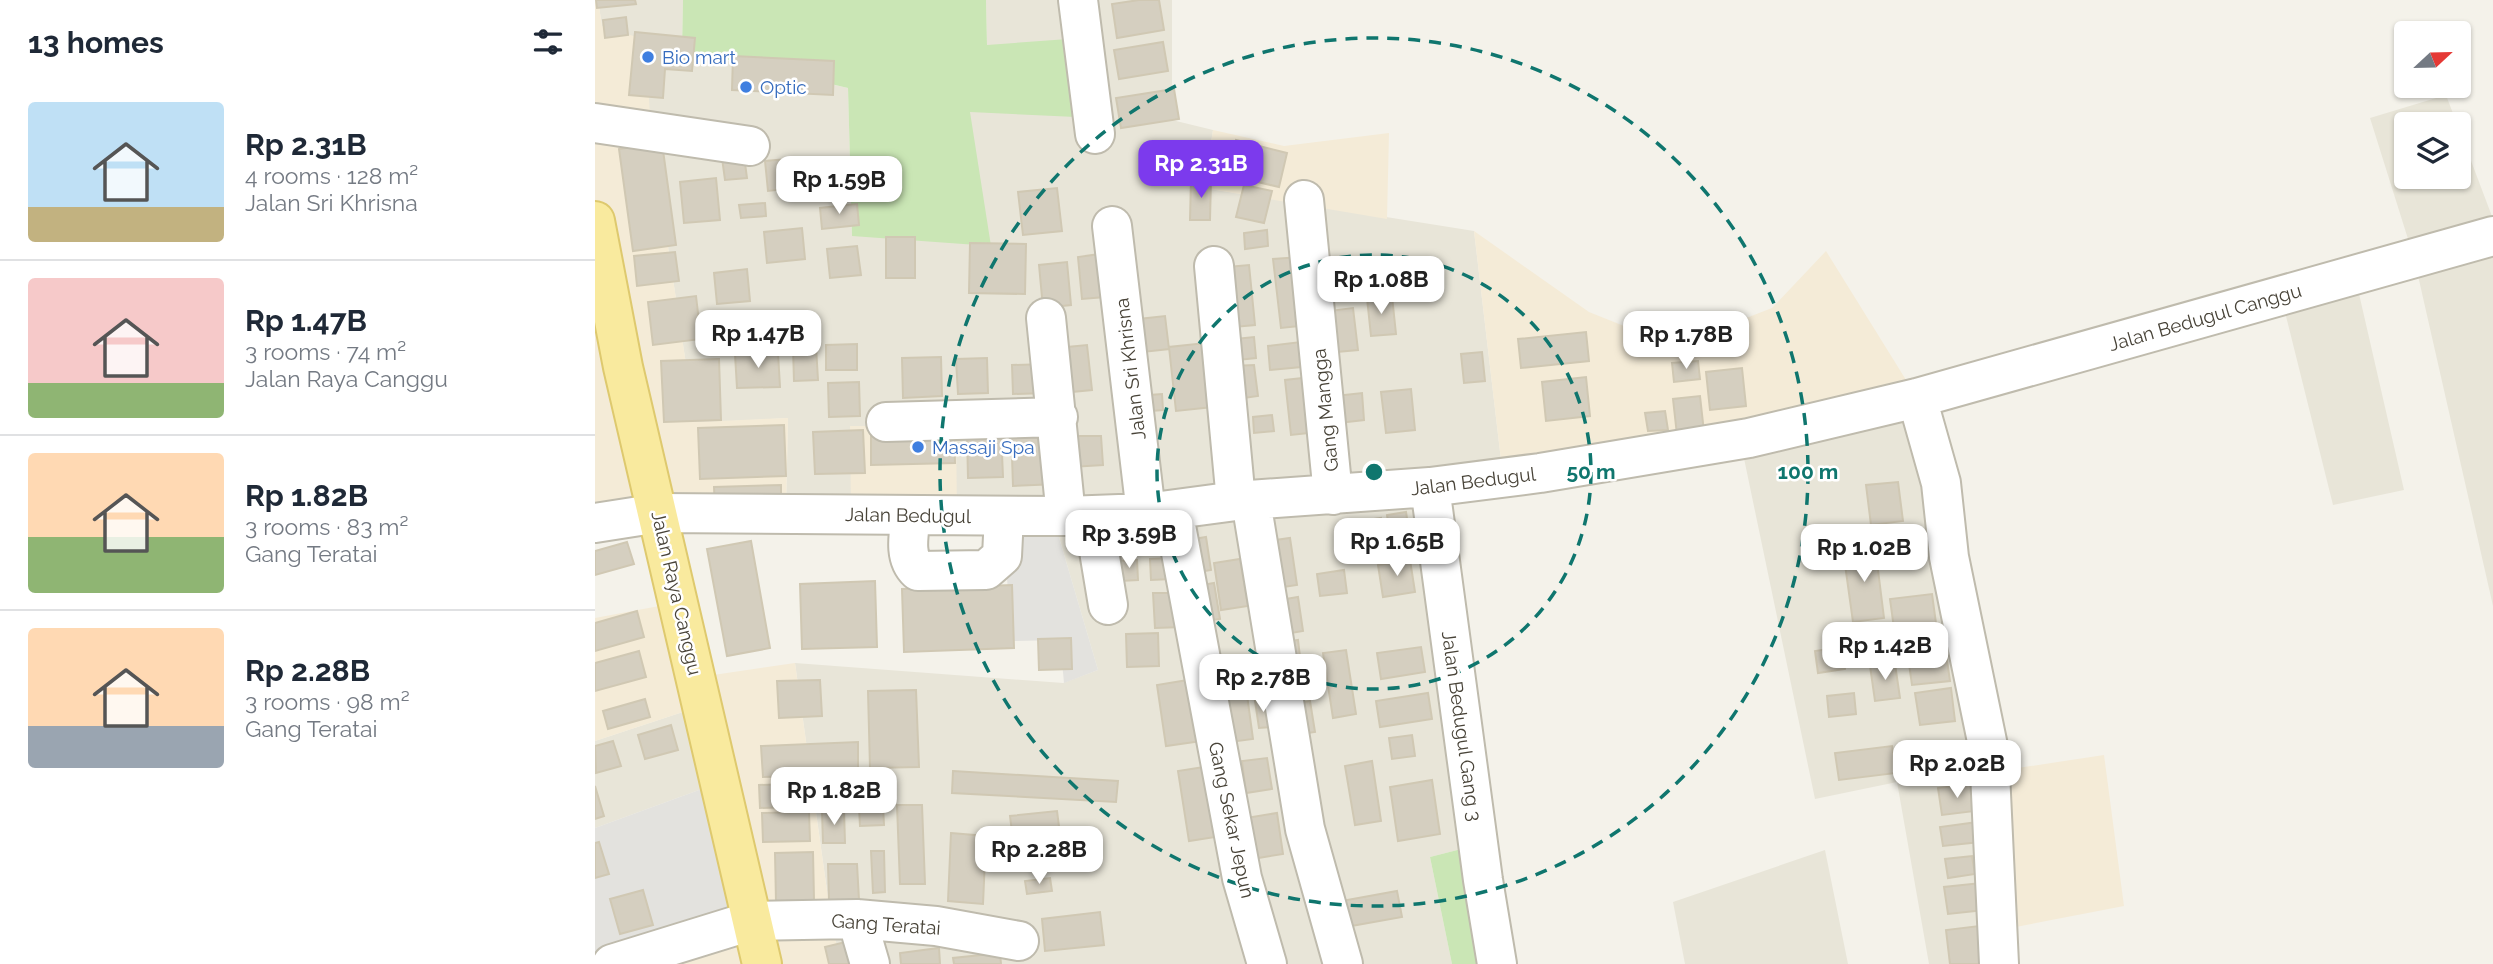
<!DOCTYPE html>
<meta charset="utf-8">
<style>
:root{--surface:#fff;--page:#f2f2f3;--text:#1f2937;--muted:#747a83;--line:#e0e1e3;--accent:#7c3aed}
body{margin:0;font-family:Raleway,sans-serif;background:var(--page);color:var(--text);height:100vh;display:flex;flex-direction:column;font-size:26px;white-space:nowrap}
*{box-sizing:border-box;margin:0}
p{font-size:23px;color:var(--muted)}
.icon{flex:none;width:38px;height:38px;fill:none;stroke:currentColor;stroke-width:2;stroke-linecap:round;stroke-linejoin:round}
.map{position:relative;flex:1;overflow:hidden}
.details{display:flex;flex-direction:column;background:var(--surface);width:595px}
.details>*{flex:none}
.needle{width:46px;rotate:68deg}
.buttons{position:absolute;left:1799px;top:21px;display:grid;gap:14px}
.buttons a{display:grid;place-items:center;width:77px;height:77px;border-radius:7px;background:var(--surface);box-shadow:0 2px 5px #0004;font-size:35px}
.price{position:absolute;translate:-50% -60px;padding:0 16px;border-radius:14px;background:#fff;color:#222;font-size:23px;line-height:46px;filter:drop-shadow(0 2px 4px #0008)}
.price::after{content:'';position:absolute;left:50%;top:42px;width:21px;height:16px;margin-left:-10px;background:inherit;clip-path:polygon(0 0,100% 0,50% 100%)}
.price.current{background:var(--accent);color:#fff}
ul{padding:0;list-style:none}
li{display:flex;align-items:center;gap:21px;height:175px;padding:0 28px}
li+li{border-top:2px solid var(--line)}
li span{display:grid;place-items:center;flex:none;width:196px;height:140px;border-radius:7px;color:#555}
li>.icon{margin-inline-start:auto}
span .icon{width:84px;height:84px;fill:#fffc;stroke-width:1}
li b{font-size:30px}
h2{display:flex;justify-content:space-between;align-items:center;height:84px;padding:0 28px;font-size:30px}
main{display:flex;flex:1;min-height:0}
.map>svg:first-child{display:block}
.residential{fill:#e8e5d8}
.commercial{fill:#f4ebd7}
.green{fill:#cae6b5}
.parking{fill:#e3e2de}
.building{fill:#d5cfc0;stroke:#d0c8b3;stroke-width:2}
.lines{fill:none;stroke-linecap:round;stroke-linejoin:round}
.minor-casing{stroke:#bfbbad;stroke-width:42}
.major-casing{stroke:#dec96e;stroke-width:42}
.minor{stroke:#fff;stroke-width:38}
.major{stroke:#f9ea9e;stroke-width:38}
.ring{fill:none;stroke:#0f766e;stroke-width:3.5;stroke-dasharray:12 9}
.shop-dot{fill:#3f7fe0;stroke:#fff;stroke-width:2.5}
.labels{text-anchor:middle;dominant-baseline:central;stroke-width:5;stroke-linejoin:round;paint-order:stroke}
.shop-label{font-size:19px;fill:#366cbe;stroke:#fff;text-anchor:start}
.street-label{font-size:19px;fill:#484338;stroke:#fff}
.centre{fill:#0f766e;stroke:#fff;stroke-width:3.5}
.ring-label{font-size:21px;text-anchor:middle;font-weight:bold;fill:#0f766e;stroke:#fff;stroke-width:5;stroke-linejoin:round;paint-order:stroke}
</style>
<main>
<section class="details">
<h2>13 homes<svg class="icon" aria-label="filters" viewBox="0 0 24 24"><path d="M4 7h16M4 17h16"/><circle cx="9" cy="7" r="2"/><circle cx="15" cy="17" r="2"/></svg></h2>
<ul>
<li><span style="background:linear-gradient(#bfe0f5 75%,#c2b280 0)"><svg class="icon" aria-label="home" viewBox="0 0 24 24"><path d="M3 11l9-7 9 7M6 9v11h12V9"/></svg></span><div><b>Rp 2.31B</b><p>4 rooms · 128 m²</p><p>Jalan Sri Khrisna</p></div></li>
<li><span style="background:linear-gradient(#f6c9c9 75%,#8fb573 0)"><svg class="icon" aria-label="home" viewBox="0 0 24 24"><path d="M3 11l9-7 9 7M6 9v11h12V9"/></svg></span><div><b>Rp 1.47B</b><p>3 rooms · 74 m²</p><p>Jalan Raya Canggu</p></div></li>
<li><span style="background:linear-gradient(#ffd9b3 60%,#8fb573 0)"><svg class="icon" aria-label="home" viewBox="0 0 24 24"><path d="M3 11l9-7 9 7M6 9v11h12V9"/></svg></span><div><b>Rp 1.82B</b><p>3 rooms · 83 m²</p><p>Gang Teratai</p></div></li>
<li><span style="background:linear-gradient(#ffd9b3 70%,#9aa5b1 0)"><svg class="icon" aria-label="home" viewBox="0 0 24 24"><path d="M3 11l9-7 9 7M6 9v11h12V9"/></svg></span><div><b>Rp 2.28B</b><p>3 rooms · 98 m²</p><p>Gang Teratai</p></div></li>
</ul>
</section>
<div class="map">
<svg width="1898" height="964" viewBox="0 0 1898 964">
<rect width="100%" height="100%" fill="#f4f2ea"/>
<!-- residential -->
<path class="residential" d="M3,0h85l-1,50 166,38 4,148 118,-124 17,-67 -1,-45h186v120l41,10 -9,58 270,43 29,246 -89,12 59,357 -43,11 22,107h-609l-10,-31 -38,-270 268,20 35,-13 -45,-153 -267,-6 2,-93 -93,5 -44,-287 -49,-110z
M1851,95l11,29h-51v53h53v-48l34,90v387l-79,-348 -44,-140z
M1759,272l50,218 -71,15 -52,-209z
M1321,396l69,377 13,191h-69l-32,-182 -82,17 -74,-355z
M97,709l18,77 -115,42v-87z
M1230,850l23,114h-163l-12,-62z"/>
<!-- commercial -->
<path class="commercial" d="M0,0h3l4,26 44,14 5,96 44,286 93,-4 -2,93 -191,17z
M618,130l71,16 105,-13 -2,86 -183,-31z
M879,231l115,81 85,34 98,-38 54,-57 90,145 -413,81z
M255,426h106l1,89 -106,-2z
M75,604l16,75 109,-16 38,270 10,31h-236l136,-39 -51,-216 -97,32v-123z
M1509,755l20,151 -129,25 -10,-158z"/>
<!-- green -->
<path class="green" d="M88,0h303l1,45 81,-6 8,78 -106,-5 21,134 -139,-10 -4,-148 -166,-39z
M878,846l20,118h-41l-22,-107z"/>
<!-- parking -->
<path class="parking" d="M407,516l51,1 45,153 -34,13 -4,-43 -48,1z
M115,786l33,139 -148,39v-136z"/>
<!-- building -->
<path class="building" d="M1,0h39l1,4 -39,4z
M544,0h20l5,30 -47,8 -5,-34z
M31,17l2,18 -23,3 -2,-18z
M40,32l60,6 -3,33 -27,-2 -2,29 -34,-3z
M568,42l5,29 -49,8 -5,-29z
M138,56l101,5 -1,34 -101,-5z
M579,89l5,30 -58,9 -5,-30z
M641,140l51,13 -8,34 -51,-12z
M67,143l14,102 -43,6 -14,-102z
M149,156l3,22 -22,2 -3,-22z
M204,158l3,29 -34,4 -3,-30z
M250,168l3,23 -28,3 -3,-23z
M121,178l4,42 -36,3 -4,-41z
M596,180h20l-1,40h-20z
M649,185l28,6 -8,32 -28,-6z
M462,188l5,43 -39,4 -5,-43z
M170,203l1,13 -25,2 -2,-13z
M262,204l2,21 -37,4 -2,-21z
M207,228l3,31 -38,4 -3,-31z
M672,230l1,16 -23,3 -1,-16z
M291,237h29v41h-29z
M375,243l56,1 -1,50 -56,-1z
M262,246l4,29 -31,3 -3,-29z
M80,252l4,29 -42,5 -3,-30z
M505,254l5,43 -23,2 -4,-42z
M706,257l7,68 -27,3 -8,-69z
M748,260l3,29 -23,2 -3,-28z
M472,262l4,43 -28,3 -4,-43z
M654,265l6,60 -21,2 -6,-60z
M152,269l3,32 -33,3 -3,-31z
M101,296l5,43 -48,6 -5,-43z
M797,296l4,38 -25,2 -4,-38z
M758,308l5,42 -32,3 -5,-41z
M570,316l4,33 -26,3 -4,-33z
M991,332l3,29 -68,7 -3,-29z
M659,337l2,21 -18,2 -2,-21z
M714,341l3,25 -42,4 -2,-24z
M620,342l7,64 -46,5 -7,-64z
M262,344v26h-31v-25z
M492,345l5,45 -30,3 -5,-45z
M221,346l2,34 -24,1 -1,-34z
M887,352l3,29 -21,2 -3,-29z
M183,353l2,34 -43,1 -2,-34z
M346,357l1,39 -39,2 -1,-40z
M392,358l1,35 -30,1 -2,-35z
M124,359l2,61 -57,2 -3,-61z
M1103,361l2,18 -26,3 -2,-19z
M451,364l1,29 -34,1 -1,-29z
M659,365l4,31 -22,3 -3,-33z
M1147,368l4,38 -36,4 -4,-38z
M716,377l6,55 -26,3 -6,-55z
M991,377l4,39 -44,5 -4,-39z
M264,382l1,34 -31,1 -1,-34z
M816,389l4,41 -29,3 -5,-41z
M767,393l2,27 -25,3 -3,-27z
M567,394l1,16 -12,1 -2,-16z
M1105,396l4,36 -27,3 -4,-36z
M1070,411l3,19 -20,1 -3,-18z
M677,415l2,16 -20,2 -1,-16z
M189,425l2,51 -86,3 -2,-51z
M461,425l2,59 -45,2 -2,-59z
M359,428l1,35 -84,2v-34z
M268,430l2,43 -50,1 -2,-42z
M406,431l2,46 -35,1 -1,-46z
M475,436h31l2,29 -32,2z
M1303,482l5,39 -32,4 -5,-40z
M186,485v20l-66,3 -1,-21z
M811,512l4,26 -19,3 -4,-26z
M786,518l5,31 -21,3 -5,-31z
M573,528l1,22 -40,1 -1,-22z
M611,537l5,33 -24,4 -5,-33z
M695,538l7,47 -21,3 -7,-47z
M156,541l19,107 -43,8 -20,-107z
M32,542l7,22 -39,11v-24z
M1280,546l9,72 -31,4 -10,-72z
M575,558l1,21 -20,1 -1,-21z
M645,559l8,47 -27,4 -7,-47z
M542,560l1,20 -18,1 -1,-20z
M815,560l5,32 -32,5 -5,-32z
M749,570l3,23 -27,3 -3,-22z
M280,581l2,66 -75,2 -2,-65z
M619,583l6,36 -24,3 -5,-35z
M417,585l2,63 -110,4 -2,-63z
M558,593h29l1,34 -28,1z
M1337,594l6,44 -42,5 -6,-44z
M703,597l5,34 -24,4 -5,-34z
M42,611l7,26 -49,14v-28z
M563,633l1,33 -32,1 -1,-33z
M476,638l1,31 -33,1 -1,-31z
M703,640l4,33 -18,2 -5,-32z
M826,647l4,25 -44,7 -4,-26z
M1248,647l2,22 -27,4 -3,-22z
M751,650l10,64 -23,4 -10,-65z
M44,651l7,26 -51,14v-28z
M1351,653l4,28 -38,4 -4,-28z
M1300,664l5,34 -25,3 -5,-35z
M605,678l9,62 -43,6 -9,-61z
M225,680l2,36 -43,2 -2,-37z
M1356,688l4,33 -35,4 -5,-32z
M321,690l3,77 -49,1 -2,-77z
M833,693l4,26 -52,8 -4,-26z
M1259,693l2,21 -27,3 -2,-21z
M652,695l6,44 -30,4 -7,-44z
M50,699l5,18 -42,12 -5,-18z
M672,699l4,28 -12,1 -4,-27z
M715,701l5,31 -22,3 -4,-30z
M76,725l7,25 -33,9 -7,-24z
M817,735l3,21 -23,3 -3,-21z
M18,741l8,25 -25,7 -1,-27z
M263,742v32l-95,3 -2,-31z
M1366,742l3,25 -33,4 -3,-25z
M1297,746l4,27 -57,7 -4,-27z
M672,758l5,31 -26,4 -4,-32z
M777,761l9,60 -26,4 -10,-59z
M622,765l11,70 -39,6 -11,-70z
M358,771l165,10 -2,21 -164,-9z
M837,780l8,54 -42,7 -8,-54z
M193,784l1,23 -29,1 -1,-23z
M1376,784l4,27 -33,4 -4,-27z
M0,786l9,30 -9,3z
M287,787l2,38 -24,1 -2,-38z
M302,805h25l3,79h-25z
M249,810l1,33h-22l-1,-32z
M462,811l5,39 -47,6 -5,-40z
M214,812l1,29 -47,1 -1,-29z
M682,813l6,41 -31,5 -6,-41z
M1383,822l2,20 -37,4 -3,-19z
M356,833l35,3 -3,68 -35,-3z
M4,842l10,32 -14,4v-35z
M276,851h13l1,41 -12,1z
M218,852l1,48 -38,1 -1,-48z
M1377,856l3,18 -27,4 -3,-19z
M233,864h29l2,36 -30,1z
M455,878l2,13 -25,3 -2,-13z
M1386,883l3,27 -36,4 -4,-27z
M48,890l10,35 -33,9 -10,-35z
M802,891l5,26 -62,11 -4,-26z
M505,912l4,33 -59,6 -3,-32z
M1384,926l4,38h-33l-4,-34z
M259,940l5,24h-30l-4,-17z
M344,948l1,16h-39l-1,-11z
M405,953l1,11h-47l-1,-6z"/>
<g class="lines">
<!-- minor casing -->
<g class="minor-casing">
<path id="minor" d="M483,0l17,134
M0,123l155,23
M709,200l29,295
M517,226l34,287
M619,266l22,235
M451,318l20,198
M1322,398l24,85 8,74 40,194 10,213
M291,422l172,-5
M835,487l53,393 14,84
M656,501l54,328 38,135
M578,510l69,368 25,86
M316,515c-2,18 -8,42 7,56l68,-1 16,-14 2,-40
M498,515l15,90
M0,523l64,-10 407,3 80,-3 90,-12 194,-14 110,-14 209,-35 168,-40 576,-162
M262,919l13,45
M17,964l139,-43 106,-2 79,7 83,15"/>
</g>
<!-- major casing -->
<g class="major-casing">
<path id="major" d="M0,221l28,146 139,597"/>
</g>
<!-- minor -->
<use href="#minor" class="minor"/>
<!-- major -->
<use href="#major" class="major"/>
</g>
<!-- distance rings -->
<g class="ring">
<circle cx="779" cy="472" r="217"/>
<circle cx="779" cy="472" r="434"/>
</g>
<!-- markers -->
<g class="shop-dot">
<circle cx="53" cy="57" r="7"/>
<circle cx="151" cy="87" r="7"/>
<circle cx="323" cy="447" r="7"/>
</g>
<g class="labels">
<!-- shop labels -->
<g class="shop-label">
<text x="67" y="57">Bio mart</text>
<text x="165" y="87">Optic</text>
<text x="337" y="447">Massaji Spa</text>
</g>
<!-- street labels -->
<g class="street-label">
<text transform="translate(1610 317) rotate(-16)">Jalan Bedugul Canggu</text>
<text transform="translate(535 369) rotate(-97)">Jalan Sri Khrisna</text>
<text transform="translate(730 410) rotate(-96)">Gang Mangga</text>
<text transform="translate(878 481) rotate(-7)">Jalan Bedugul</text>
<text transform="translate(313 515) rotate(1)">Jalan Bedugul</text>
<text transform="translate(82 593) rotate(77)">Jalan Raya Canggu</text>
<text transform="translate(867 726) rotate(82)">Jalan Bedugul Gang 3</text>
<text transform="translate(637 820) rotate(78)">Gang Sekar Jepun</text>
<text transform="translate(291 924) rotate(4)">Gang Teratai</text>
</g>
</g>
<circle cx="779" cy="472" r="10" class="centre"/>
<g class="ring-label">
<text x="996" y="479">50 m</text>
<text x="1213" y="479">100 m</text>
</g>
</svg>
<div class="buttons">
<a><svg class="needle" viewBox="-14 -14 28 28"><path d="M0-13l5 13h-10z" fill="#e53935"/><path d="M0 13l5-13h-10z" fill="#747a83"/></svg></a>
<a><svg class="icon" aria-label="layers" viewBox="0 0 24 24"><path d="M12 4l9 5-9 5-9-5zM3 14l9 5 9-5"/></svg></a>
</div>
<b class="price current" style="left:606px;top:200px">Rp 2.31B</b>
<b class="price" style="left:244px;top:216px">Rp 1.59B</b>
<b class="price" style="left:786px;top:316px">Rp 1.08B</b>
<b class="price" style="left:163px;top:370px">Rp 1.47B</b>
<b class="price" style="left:1091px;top:371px">Rp 1.78B</b>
<b class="price" style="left:534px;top:570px">Rp 3.59B</b>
<b class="price" style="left:802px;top:578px">Rp 1.65B</b>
<b class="price" style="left:1269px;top:584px">Rp 1.02B</b>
<b class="price" style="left:1290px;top:682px">Rp 1.42B</b>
<b class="price" style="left:668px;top:714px">Rp 2.78B</b>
<b class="price" style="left:1362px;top:800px">Rp 2.02B</b>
<b class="price" style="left:239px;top:827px">Rp 1.82B</b>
<b class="price" style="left:444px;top:886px">Rp 2.28B</b>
</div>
</main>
